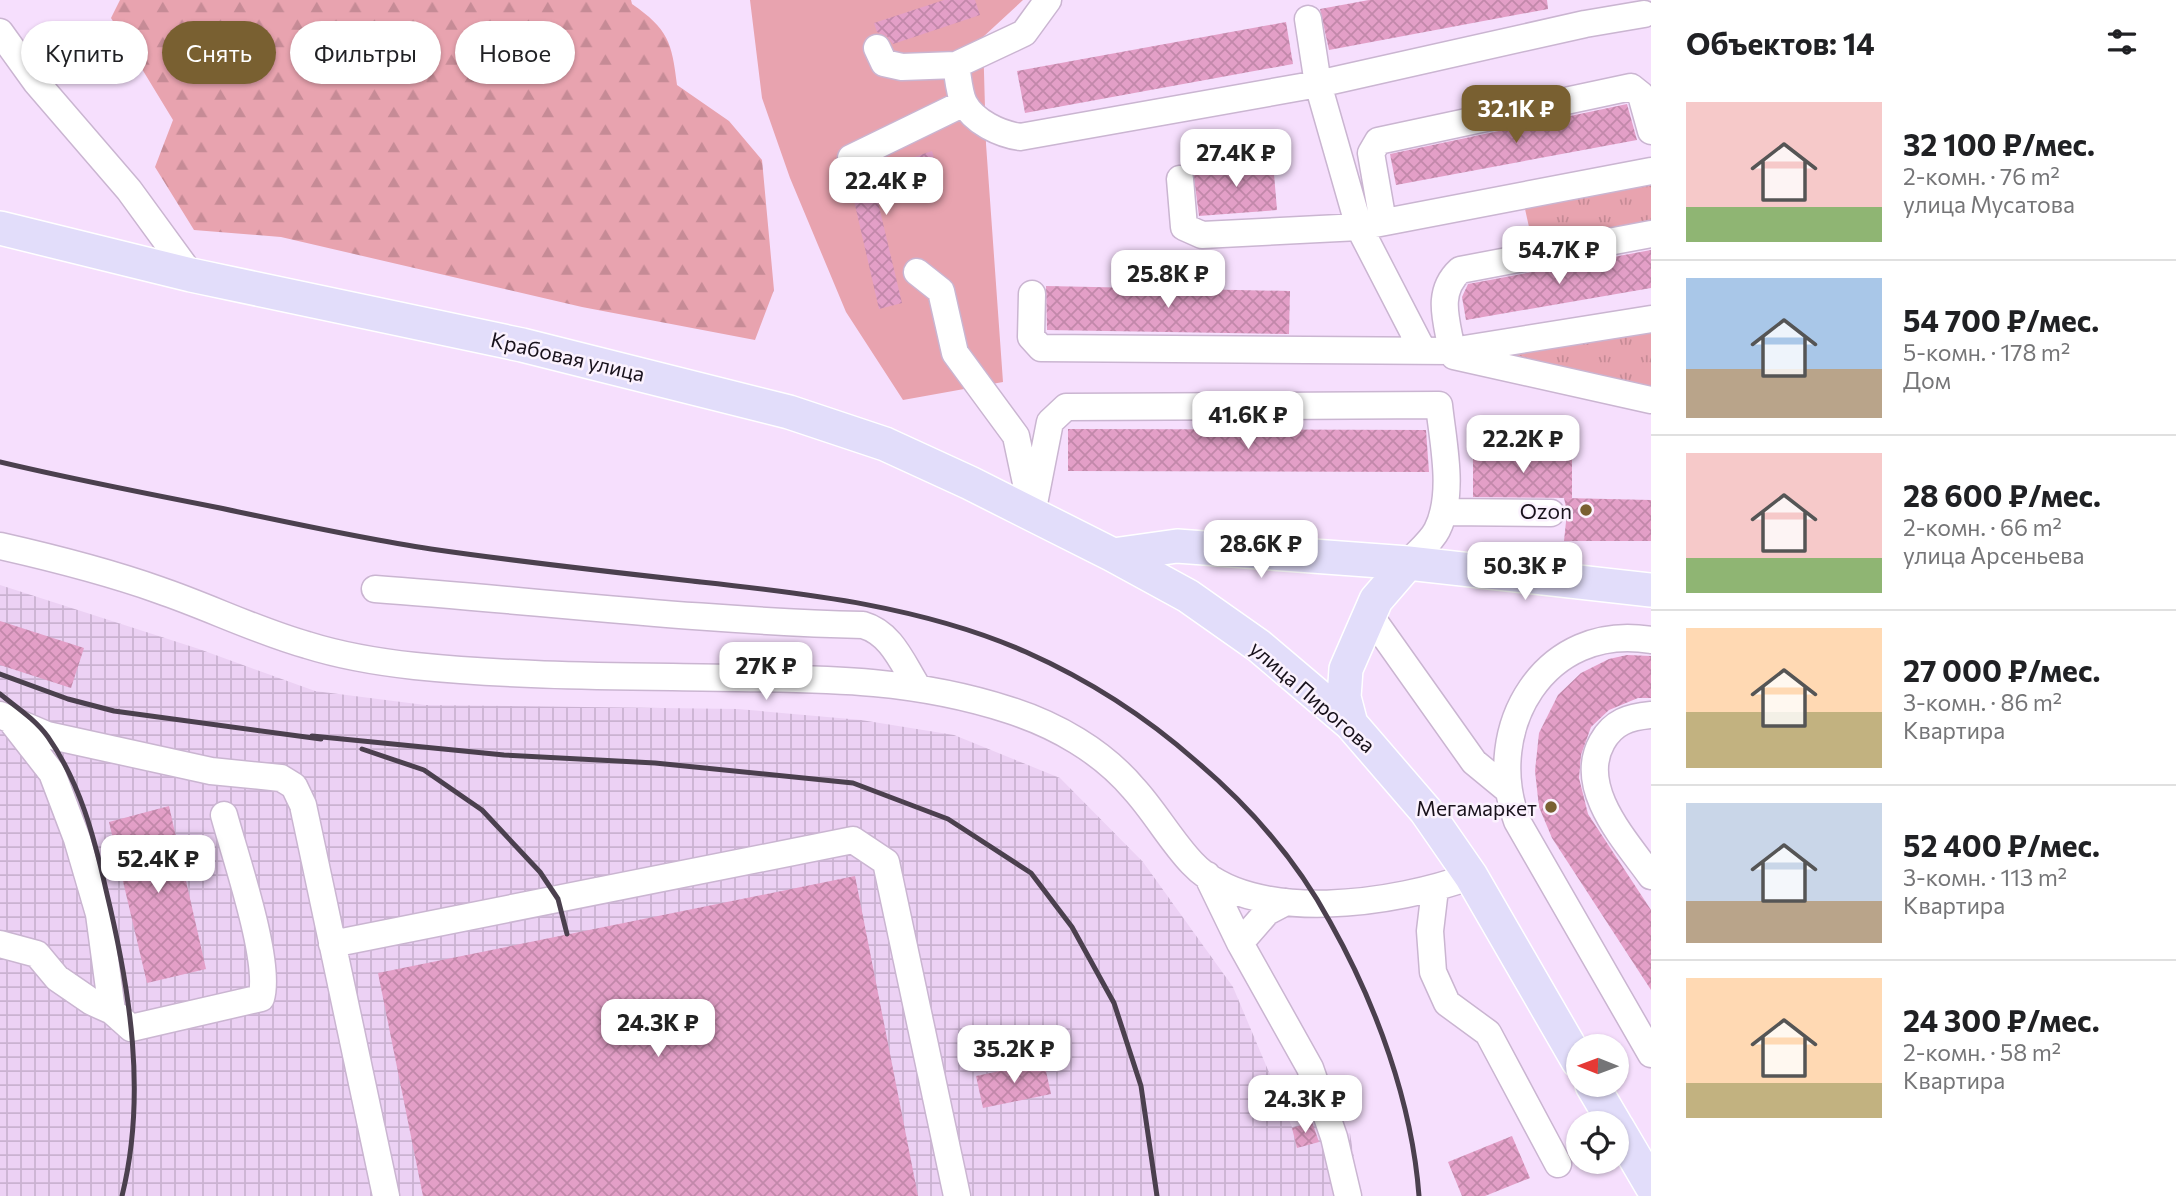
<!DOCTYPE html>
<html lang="ru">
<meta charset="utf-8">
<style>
:root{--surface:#fff;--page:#f6f6f6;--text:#202124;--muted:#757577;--line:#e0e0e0;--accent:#796031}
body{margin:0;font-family:Commissioner,sans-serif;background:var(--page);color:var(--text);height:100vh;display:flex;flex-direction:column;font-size:26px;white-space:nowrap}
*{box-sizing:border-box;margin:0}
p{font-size:23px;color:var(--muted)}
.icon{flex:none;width:38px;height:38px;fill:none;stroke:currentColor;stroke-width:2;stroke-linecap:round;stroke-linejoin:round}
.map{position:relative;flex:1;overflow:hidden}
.details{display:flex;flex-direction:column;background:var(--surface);width:525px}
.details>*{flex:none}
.hud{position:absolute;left:21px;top:21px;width:665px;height:63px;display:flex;gap:14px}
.needle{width:46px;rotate:271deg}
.tools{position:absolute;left:1566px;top:1034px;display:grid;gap:14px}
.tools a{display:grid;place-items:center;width:63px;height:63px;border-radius:50%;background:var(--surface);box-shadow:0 2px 5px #0004;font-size:35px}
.price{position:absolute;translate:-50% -60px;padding:0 16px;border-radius:14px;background:#fff;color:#222;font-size:23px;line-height:46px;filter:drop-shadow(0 2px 4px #0008)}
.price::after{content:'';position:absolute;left:50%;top:42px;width:21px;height:16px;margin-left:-10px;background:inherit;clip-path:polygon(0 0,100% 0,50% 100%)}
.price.active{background:var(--accent);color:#fff}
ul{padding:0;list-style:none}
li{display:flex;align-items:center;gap:21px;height:175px;padding:0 35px}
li+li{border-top:2px solid var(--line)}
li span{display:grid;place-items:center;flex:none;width:196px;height:140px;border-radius:0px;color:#555}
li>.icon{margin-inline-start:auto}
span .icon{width:84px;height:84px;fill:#fffc;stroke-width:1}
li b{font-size:30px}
h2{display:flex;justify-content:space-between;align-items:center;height:84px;padding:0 35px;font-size:30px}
.pill{padding:0 24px;border-radius:32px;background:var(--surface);box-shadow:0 2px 5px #0004;font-size:24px;line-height:63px}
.pill.active{background:var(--accent);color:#fff}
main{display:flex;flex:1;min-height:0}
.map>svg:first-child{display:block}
.industrial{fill:url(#industrial-grid)}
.forest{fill:url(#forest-firs)}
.park{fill:url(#park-tufts)}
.garden{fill:#e8a3af}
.building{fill:url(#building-cross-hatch)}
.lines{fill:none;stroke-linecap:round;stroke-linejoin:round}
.minor-casing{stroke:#cab5d1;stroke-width:29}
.major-casing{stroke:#fff;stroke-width:36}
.minor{stroke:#fff;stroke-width:26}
.major{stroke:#e2ddfa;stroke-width:33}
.rail{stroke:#4b404e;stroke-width:5}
.poi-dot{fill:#796031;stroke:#fbf2fe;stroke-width:2.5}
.labels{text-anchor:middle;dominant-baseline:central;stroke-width:5;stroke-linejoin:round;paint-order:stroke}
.street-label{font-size:21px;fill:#19121c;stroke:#fbf2fe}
.poi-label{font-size:21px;fill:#19121c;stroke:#fbf2fe;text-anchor:end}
</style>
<main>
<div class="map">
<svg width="1651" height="1196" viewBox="0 0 1651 1196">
<defs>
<pattern id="industrial-grid" width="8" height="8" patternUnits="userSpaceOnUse" patternTransform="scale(1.75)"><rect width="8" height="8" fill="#ecd1f4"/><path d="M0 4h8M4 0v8" fill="none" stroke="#cab2d1"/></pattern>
<pattern id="forest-firs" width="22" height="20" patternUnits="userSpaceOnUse" patternTransform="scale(1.75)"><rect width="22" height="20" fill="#e8a3af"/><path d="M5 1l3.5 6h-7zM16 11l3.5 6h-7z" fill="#c68b96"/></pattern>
<pattern id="park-tufts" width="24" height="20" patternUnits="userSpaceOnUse" patternTransform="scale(1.75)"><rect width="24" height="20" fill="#e8a3af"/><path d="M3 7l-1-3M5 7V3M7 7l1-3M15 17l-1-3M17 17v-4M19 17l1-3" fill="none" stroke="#c68b96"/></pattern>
<pattern id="building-cross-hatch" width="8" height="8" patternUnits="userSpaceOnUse" patternTransform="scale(1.75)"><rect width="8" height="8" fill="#e39fc7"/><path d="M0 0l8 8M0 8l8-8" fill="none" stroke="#c288aa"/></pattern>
</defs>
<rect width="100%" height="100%" fill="#f6dffd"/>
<!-- industrial -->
<path class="industrial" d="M0,585l199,64 116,42 110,14 313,4 123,11 93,15 106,43 83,84 90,125 59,140 27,-7 6,20 25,-7 10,63h-1360z"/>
<!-- forest -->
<path class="forest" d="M120,0h511l1,4c36,25 40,38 45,81l52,36 33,39 12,130 -19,50 -173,-33 -301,-70 -87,-7 -39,-63 18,-47 -62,-102z"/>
<!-- park -->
<path class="park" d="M1651,183v38l-118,24 -8,-36z
M1651,333v53l-162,-30z"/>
<!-- garden -->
<path class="garden" d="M750,0h273l-40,37 3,107 17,238 -100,18 -57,-88 -56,-134 -28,-80z"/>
<!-- building -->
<path class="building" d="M944,0h31l5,15 -87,29 -6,-8 -10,-4 -3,-9z
M1369,0h178l1,9 -219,41 -9,-41z
M1286,22l7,42 -268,49 -8,-42z
M1627,104l10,36 -241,45 -6,-31z
M932,151l8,25 -63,22 25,105 -23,6 -30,-130z
M1273,162l4,48 -78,6 -6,-46z
M1651,250v38l-185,32 -4,-23 6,-13z
M1046,286l244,5 -1,43 -242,-4z
M1068,429l358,1 3,42 -361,-1z
M1473,452h99v46l-99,-1z
M1564,498l87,2v41h-87l3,-29z
M0,621l84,27 -13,40 -71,-23z
M1627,655l24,1v42h-13l-29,12 -18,17 -10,28 -2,23 9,36 63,96v80l-99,-152 -13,-31 -4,-36 4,-38 19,-38 23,-22 28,-14z
M169,806l37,163 -59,14 -38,-161z
M855,876l63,320h-495l-45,-223z
M1044,1062l7,32 -68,14 -7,-32z
M1312,1122l7,20 -22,6 -5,-20z
M1512,1136l18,42 -45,18h-23l-14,-34z"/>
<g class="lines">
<!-- minor casing -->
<g class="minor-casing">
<path id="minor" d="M1308,19l10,65 41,143 63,122
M0,32l36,50 93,108 62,85
M877,48l7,15 18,4 54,-2 68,-32 24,-33
M956,65c2,11 3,28 8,38 10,19 36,31 56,34l298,-53 267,-60 59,-10
M851,158l113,-55
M1180,179l4,48 18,8 157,-8 292,-56
M1383,222l-12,-69 7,-12 253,-54 10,8 10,36
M917,272l24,19 14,62 61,83 14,66
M1032,294l-1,43 10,11 411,3 199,-32
M1452,351c-5,-30 -17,-58 8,-81l191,-36
M1454,356l197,44
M1444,512l107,1
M1032,514l18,-92 16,-15 373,-2c4,38 16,89 -2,125 -6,12 -20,23 -29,33
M0,546c53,12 108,26 159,44 50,17 98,41 148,55 35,11 71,17 108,21 107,11 215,10 322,12 96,1 180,2 272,32 47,15 93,41 125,79 21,23 37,52 58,74 60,64 207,40 279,13
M375,589c163,12 325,32 488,36 28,8 39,37 54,61
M1369,614l105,148 34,28
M1651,640c-106,-18 -169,88 -134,181l134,233
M0,715l47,20 164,36 70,7 13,8 9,19 83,391
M1651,715c-22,2 -38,7 -49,27 -26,46 24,99 49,134
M13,723l39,50 25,66 22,75 13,97
M1207,875l33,68 70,125 24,69 14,59
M1435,889l-5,42 3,41 14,31 41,30 70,131
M1240,943l27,-31 19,-10
M0,944l37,10 20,24 35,24 20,9 19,17 130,-30c11,-35 -26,-142 -37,-183
M332,944l521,-104 33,22 71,334"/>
</g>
<!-- major casing -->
<g class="major-casing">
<path id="major" d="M0,228l191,47 331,70 267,67 96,32 85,39 143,72 75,41 71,50 92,78 75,87 45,65 107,185
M1113,555l64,-9 231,17 243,27
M1351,724l-7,-27 2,-28 30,-69 32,-37
M1592,1085l23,39
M1617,1127l34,58"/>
</g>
<!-- minor -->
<use href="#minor" class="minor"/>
<!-- major -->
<use href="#major" class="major"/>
<!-- rail -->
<path class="rail" d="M0,462c71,17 143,31 215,45 72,15 143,31 216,42 89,13 180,23 270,33 110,12 223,25 325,70 63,28 119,64 170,109 53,45 101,100 134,161 46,82 82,180 89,274
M0,674l68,25 46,12 207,28
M0,694c16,13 35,25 48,43 32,46 46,99 58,153 24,99 41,205 16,306
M312,736l192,19 151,8 198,20 95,36 83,54 41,54 42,76 27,83 16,110
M362,749l62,21 58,40 58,62 18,27 9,35"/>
</g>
<!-- markers -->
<g class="poi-dot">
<circle cx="1586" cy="510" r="7"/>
<circle cx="1551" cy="807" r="7"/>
</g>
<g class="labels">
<!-- street labels -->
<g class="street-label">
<text transform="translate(568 356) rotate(13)">Крабовая улица</text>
<text transform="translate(1313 696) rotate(41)">улица Пирогова</text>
</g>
<!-- poi labels -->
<g class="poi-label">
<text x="1572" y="510">Ozon</text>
<text x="1537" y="807">Мегамаркет</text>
</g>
</g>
</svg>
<div class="tools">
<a><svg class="needle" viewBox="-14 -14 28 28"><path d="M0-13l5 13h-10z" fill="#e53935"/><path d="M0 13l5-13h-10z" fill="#757577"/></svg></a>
<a><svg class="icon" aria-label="locate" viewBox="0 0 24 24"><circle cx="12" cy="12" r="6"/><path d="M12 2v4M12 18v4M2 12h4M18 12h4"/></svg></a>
</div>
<b class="price active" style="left:1516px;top:145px">32.1K ₽</b>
<b class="price" style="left:1236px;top:189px">27.4K ₽</b>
<b class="price" style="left:886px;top:217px">22.4K ₽</b>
<b class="price" style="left:1559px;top:286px">54.7K ₽</b>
<b class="price" style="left:1168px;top:310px">25.8K ₽</b>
<b class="price" style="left:1248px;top:451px">41.6K ₽</b>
<b class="price" style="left:1523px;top:475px">22.2K ₽</b>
<b class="price" style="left:1261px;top:580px">28.6K ₽</b>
<b class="price" style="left:1525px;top:602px">50.3K ₽</b>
<b class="price" style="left:766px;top:702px">27K ₽</b>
<b class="price" style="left:158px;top:895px">52.4K ₽</b>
<b class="price" style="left:658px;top:1059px">24.3K ₽</b>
<b class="price" style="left:1014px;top:1085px">35.2K ₽</b>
<b class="price" style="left:1305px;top:1135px">24.3K ₽</b>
<div class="hud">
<a class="pill">Купить</a>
<a class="pill active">Снять</a>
<a class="pill">Фильтры</a>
<a class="pill">Новое</a>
</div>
</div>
<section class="details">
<h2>Объектов: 14<svg class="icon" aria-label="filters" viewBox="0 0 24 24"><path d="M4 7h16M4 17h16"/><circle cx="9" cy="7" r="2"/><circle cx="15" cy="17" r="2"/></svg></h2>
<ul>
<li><span style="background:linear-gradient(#f6c9c9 75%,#8fb573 0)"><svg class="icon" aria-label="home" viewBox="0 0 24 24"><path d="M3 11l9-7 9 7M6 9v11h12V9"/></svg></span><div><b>32 100 ₽/мес.</b><p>2-комн. · 76 m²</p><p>улица Мусатова</p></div></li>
<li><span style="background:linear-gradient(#a9c7e8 65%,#b9a48a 0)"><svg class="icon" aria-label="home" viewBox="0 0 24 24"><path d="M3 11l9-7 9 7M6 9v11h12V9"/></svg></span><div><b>54 700 ₽/мес.</b><p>5-комн. · 178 m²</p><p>Дом</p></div></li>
<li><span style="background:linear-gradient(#f6c9c9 75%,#8fb573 0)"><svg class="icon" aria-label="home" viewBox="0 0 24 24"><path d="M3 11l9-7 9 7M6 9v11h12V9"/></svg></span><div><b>28 600 ₽/мес.</b><p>2-комн. · 66 m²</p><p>улица Арсеньева</p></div></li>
<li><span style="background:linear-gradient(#ffd9b3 60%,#c2b280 0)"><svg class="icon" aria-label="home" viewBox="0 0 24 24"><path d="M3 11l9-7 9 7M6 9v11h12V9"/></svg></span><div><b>27 000 ₽/мес.</b><p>3-комн. · 86 m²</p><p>Квартира</p></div></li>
<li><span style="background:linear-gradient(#c9d6e8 70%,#b9a48a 0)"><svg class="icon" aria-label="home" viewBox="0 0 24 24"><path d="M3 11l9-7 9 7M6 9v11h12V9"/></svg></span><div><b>52 400 ₽/мес.</b><p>3-комн. · 113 m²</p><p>Квартира</p></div></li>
<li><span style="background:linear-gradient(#ffd9b3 75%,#c2b280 0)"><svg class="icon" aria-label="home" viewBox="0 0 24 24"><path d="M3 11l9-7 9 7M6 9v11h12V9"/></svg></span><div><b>24 300 ₽/мес.</b><p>2-комн. · 58 m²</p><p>Квартира</p></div></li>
</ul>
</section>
</main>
